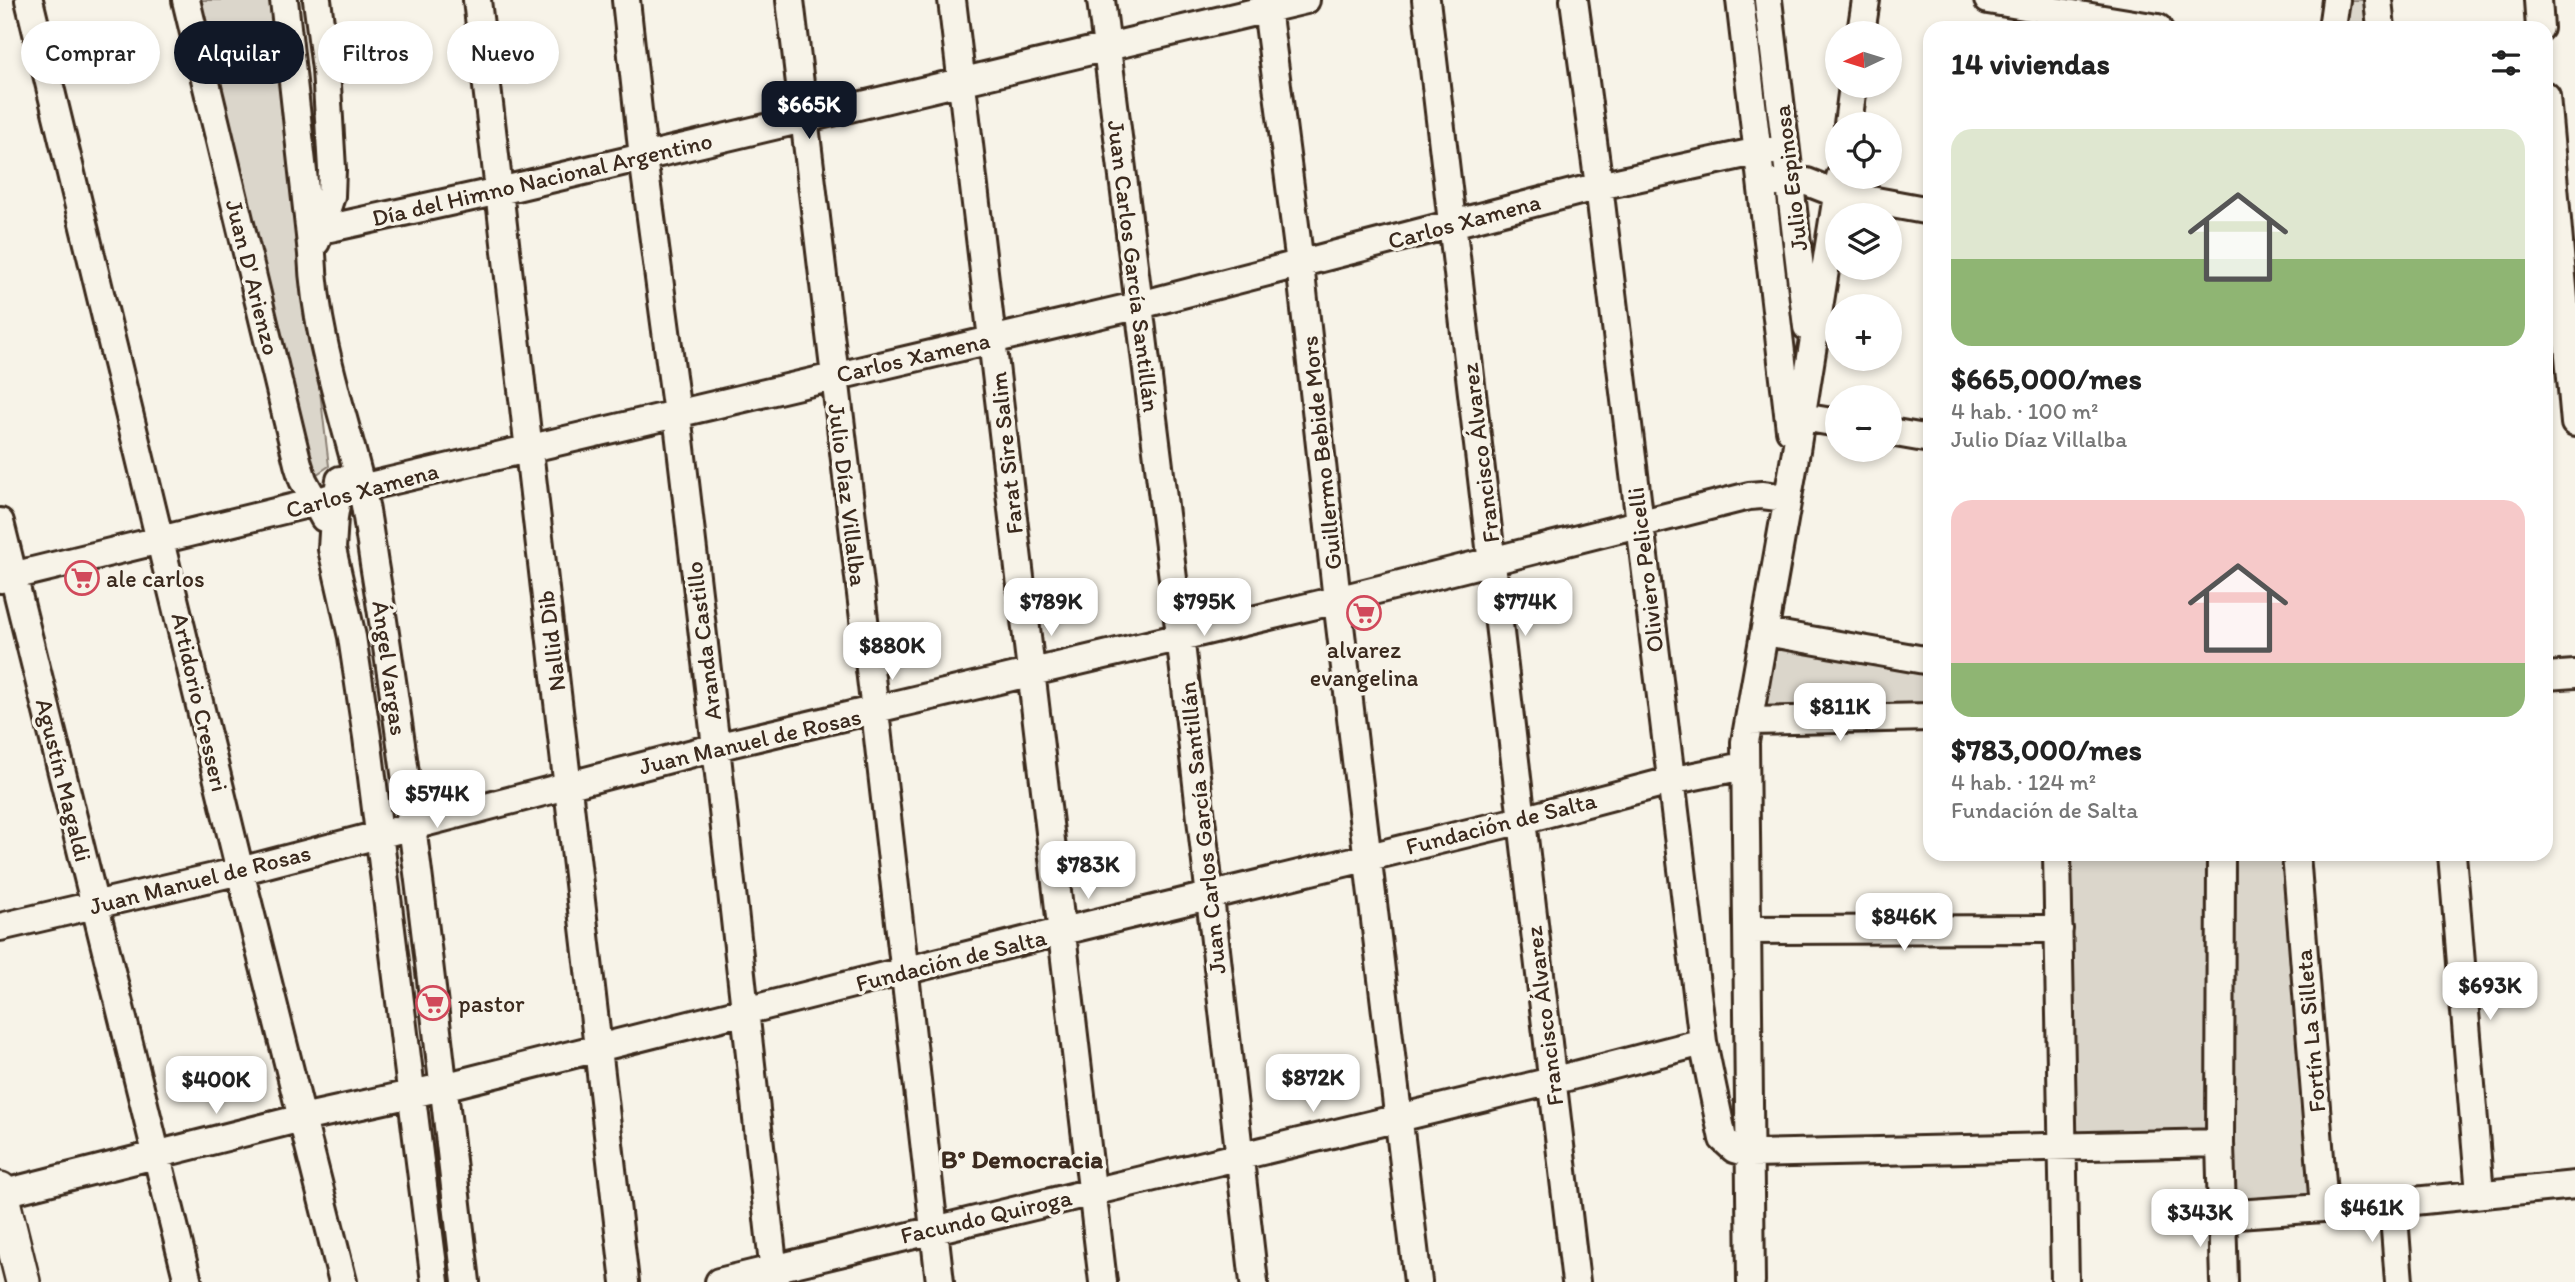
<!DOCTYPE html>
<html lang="es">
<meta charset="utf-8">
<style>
:root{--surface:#fff;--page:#f2f2f2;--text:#222;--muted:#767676;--accent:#111827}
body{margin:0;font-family:Itim,sans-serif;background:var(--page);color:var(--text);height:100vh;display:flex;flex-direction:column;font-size:26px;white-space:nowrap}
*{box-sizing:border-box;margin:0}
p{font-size:23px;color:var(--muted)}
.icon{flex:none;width:38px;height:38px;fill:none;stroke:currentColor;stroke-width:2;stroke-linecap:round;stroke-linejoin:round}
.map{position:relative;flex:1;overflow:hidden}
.details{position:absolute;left:1923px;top:21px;width:630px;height:840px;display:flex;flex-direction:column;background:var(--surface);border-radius:21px;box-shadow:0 4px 10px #0003}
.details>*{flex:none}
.hud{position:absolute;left:21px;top:21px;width:665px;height:63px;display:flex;gap:14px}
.needle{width:46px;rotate:266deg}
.controls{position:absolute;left:1825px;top:21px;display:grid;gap:14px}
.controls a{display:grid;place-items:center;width:77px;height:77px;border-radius:50%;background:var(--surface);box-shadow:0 4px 10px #0003;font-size:35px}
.price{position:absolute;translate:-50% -60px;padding:0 16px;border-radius:14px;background:#fff;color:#222;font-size:23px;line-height:46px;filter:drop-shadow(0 2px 4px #0008)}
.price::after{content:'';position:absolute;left:50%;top:42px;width:21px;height:16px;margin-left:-10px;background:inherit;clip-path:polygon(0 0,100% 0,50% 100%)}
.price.on{background:var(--accent);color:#fff}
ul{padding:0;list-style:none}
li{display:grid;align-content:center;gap:14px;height:371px;padding:0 28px}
li span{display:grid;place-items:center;height:217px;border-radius:21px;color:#555}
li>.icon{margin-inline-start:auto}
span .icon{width:126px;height:126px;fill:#fffc;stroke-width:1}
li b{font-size:30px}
h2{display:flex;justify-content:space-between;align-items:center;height:84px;padding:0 28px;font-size:30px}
.chip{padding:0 24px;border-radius:32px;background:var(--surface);box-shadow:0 4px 10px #0003;font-size:24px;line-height:63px}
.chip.on{background:var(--accent);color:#fff}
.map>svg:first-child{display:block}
.green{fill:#dbd6cb;stroke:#8b8074;stroke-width:2}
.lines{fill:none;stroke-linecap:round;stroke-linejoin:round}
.minor-casing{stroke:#3b2a1e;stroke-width:32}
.major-casing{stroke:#3b2a1e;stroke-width:38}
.minor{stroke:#f7f3e8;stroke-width:26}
.major{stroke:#f7f3e8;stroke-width:33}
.labels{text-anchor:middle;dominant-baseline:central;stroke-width:7;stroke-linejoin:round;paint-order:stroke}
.street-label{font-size:24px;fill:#3b2a1e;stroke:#f7f3e8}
.poi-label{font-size:24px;fill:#3b2a1e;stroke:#f7f3e8;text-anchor:start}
.neighbourhood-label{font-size:26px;font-weight:bold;fill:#3b2a1e;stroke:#f7f3e8}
</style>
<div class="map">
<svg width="2575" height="1282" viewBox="0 0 2575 1282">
<rect width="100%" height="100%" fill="#f7f3e8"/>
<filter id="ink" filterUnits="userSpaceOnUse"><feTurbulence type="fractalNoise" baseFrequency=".0143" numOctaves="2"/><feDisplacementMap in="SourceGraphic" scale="14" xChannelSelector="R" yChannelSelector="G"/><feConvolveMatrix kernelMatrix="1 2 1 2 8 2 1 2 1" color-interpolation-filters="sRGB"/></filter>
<g filter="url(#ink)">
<!-- green -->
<path class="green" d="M198,0h75l56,466 -18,12z
M2337,0h38l3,28h-45z
M1765,632l165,29v54l-181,6z
M2056,854h165l-1,289 -157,3z
M2222,854h74l28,354 -101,7z"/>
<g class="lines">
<!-- minor casing -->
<g class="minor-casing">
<path id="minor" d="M29,0l211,871 103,411
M186,0l112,464 5,16 21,38
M284,0l28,254c3,80 30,155 49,232 6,25 9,52 13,78 39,238 64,478 92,718
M477,0l148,1282
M626,0l17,157 34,257 39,333 59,535
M790,0l85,711 65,571
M952,0l151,1282
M1101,0l79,635 74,647
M1266,0l34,264 37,336 81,682
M1426,0l150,1282
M1574,0l25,186 104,856 20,97 11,10 17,5 469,-11
M1740,0l50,430
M1768,0l39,327
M1988,0l170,28
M2378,0l3,28
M2538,0l2,28
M2332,28l4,-28
M1861,33l5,-33
M2546,96l29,327
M1848,124l5,-38
M1775,183l32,-1 31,12 92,17
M309,225l21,3 169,-37 807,-191
M316,242l15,-46 1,-27 -6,-100 -9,-69
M1802,417l36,6
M1890,432l40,7
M340,480l-6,37 -2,32 20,88 15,100 68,545
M0,522l188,760
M0,579l316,-77 45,-14 779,-183 459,-119 160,-35h27
M1765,632l165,29
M2546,676l29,-2
M1749,721l181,-4
M2057,854l8,428
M2221,854l-1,289 4,139
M2296,854l28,354
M2452,854l28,340
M0,927l240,-56 476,-124 621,-147 412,-104 13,-1 25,3
M1749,930l310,-1
M0,1194l302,-76 141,-31 620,-156 459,-111 148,-39 74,-15
M2393,1203l6,79
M2223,1215l170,-12 182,-18
M719,1282l833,-201 151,-39
M1751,1282l-6,-540 49,-279 46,-286"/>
</g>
<!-- major casing -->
<g class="major-casing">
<path id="major" d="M0,1189l23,93"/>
</g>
<!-- minor -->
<use href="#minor" class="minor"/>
<!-- major -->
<use href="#major" class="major"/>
</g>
</g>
<!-- icons -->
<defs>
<g id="supermarket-ring" transform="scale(1.75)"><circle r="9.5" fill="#f7f3e8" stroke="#d1495b" stroke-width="1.5"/><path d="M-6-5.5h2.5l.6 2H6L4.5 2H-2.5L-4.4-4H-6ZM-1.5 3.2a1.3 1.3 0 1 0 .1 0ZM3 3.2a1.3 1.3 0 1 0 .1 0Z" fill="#d1495b"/></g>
</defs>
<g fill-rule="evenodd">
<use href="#supermarket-ring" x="82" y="578"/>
<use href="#supermarket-ring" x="1364" y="613"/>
<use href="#supermarket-ring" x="433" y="1003"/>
</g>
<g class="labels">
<!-- street labels -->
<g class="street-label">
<text transform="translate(1790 178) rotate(-97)">Julio Espinosa</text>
<text transform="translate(542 179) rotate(-13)">Día del Himno Nacional Argentino</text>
<text transform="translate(1464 221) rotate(-15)">Carlos Xamena</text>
<text transform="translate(1134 266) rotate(83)">Juan Carlos García Santillán</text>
<text transform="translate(253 277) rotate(76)">Juan D' Arienzo</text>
<text transform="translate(913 357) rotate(-13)">Carlos Xamena</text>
<text transform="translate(1006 453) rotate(-96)">Farat Sire Salim</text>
<text transform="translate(1321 453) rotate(-96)">Guillermo Bebide Mors</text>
<text transform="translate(1480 453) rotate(-97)">Francisco Álvarez</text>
<text transform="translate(362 490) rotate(-15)">Carlos Xamena</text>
<text transform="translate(848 495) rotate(83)">Julio Díaz Villalba</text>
<text transform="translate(1645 570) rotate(-97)">Oliviero Pelicelli</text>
<text transform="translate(551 641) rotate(-97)">Nallid Dib</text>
<text transform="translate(703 641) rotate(-97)">Aranda Castillo</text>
<text transform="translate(390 668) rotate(82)">Ángel Vargas</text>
<text transform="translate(200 702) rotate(77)">Artidorio Cresseri</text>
<text transform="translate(750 741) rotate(-13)">Juan Manuel de Rosas</text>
<text transform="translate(64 780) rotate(76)">Agustín Magaldi</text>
<text transform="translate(1501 823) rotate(-14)">Fundación de Salta</text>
<text transform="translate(1202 828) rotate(-96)">Juan Carlos García Santillán</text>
<text transform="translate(200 879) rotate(-14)">Juan Manuel de Rosas</text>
<text transform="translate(951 960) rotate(-14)">Fundación de Salta</text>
<text transform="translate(1544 1016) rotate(-97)">Francisco Álvarez</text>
<text transform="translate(2310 1031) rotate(-95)">Fortín La Silleta</text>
<text transform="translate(986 1216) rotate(-13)">Facundo Quiroga</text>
</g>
<!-- poi labels -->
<g class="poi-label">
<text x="106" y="578">ale carlos</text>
<text x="1364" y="649" text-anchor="middle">alvarez<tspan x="1364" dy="28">evangelina</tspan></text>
<text x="458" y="1003">pastor</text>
</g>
<!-- neighbourhood labels -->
<g class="neighbourhood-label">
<text x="1022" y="1159">B° Democracia</text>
</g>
</g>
</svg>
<div class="controls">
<a><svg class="needle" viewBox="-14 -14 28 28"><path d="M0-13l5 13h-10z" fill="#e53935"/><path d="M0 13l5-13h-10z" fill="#767676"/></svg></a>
<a><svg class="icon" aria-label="locate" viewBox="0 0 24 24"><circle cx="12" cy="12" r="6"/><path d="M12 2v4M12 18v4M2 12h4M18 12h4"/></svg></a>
<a><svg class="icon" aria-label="layers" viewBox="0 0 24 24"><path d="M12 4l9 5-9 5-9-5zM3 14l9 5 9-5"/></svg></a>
<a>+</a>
<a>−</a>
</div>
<b class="price on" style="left:809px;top:141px">$665K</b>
<b class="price" style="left:1051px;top:638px">$789K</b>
<b class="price" style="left:1204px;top:638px">$795K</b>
<b class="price" style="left:1525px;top:638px">$774K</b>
<b class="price" style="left:892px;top:682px">$880K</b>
<b class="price" style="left:1840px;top:743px">$811K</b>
<b class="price" style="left:437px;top:830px">$574K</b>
<b class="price" style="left:1088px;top:901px">$783K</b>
<b class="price" style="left:1904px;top:953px">$846K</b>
<b class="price" style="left:2490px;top:1022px">$693K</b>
<b class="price" style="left:1313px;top:1114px">$872K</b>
<b class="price" style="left:216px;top:1116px">$400K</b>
<b class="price" style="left:2372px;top:1244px">$461K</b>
<b class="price" style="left:2200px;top:1249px">$343K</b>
<div class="hud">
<a class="chip">Comprar</a>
<a class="chip on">Alquilar</a>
<a class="chip">Filtros</a>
<a class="chip">Nuevo</a>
</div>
<section class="details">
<h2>14 viviendas<svg class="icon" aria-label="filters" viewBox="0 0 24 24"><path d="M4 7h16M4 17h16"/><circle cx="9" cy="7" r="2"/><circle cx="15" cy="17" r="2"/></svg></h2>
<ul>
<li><span style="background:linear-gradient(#dfe7d0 60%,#8fb573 0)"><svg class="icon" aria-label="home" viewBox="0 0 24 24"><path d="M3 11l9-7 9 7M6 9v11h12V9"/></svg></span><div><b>$665,000/mes</b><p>4 hab. · 100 m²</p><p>Julio Díaz Villalba</p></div></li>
<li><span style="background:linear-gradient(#f6c9c9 75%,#8fb573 0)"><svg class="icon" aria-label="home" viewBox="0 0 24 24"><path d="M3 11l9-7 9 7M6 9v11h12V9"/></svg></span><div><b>$783,000/mes</b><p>4 hab. · 124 m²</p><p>Fundación de Salta</p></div></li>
</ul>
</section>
</div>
